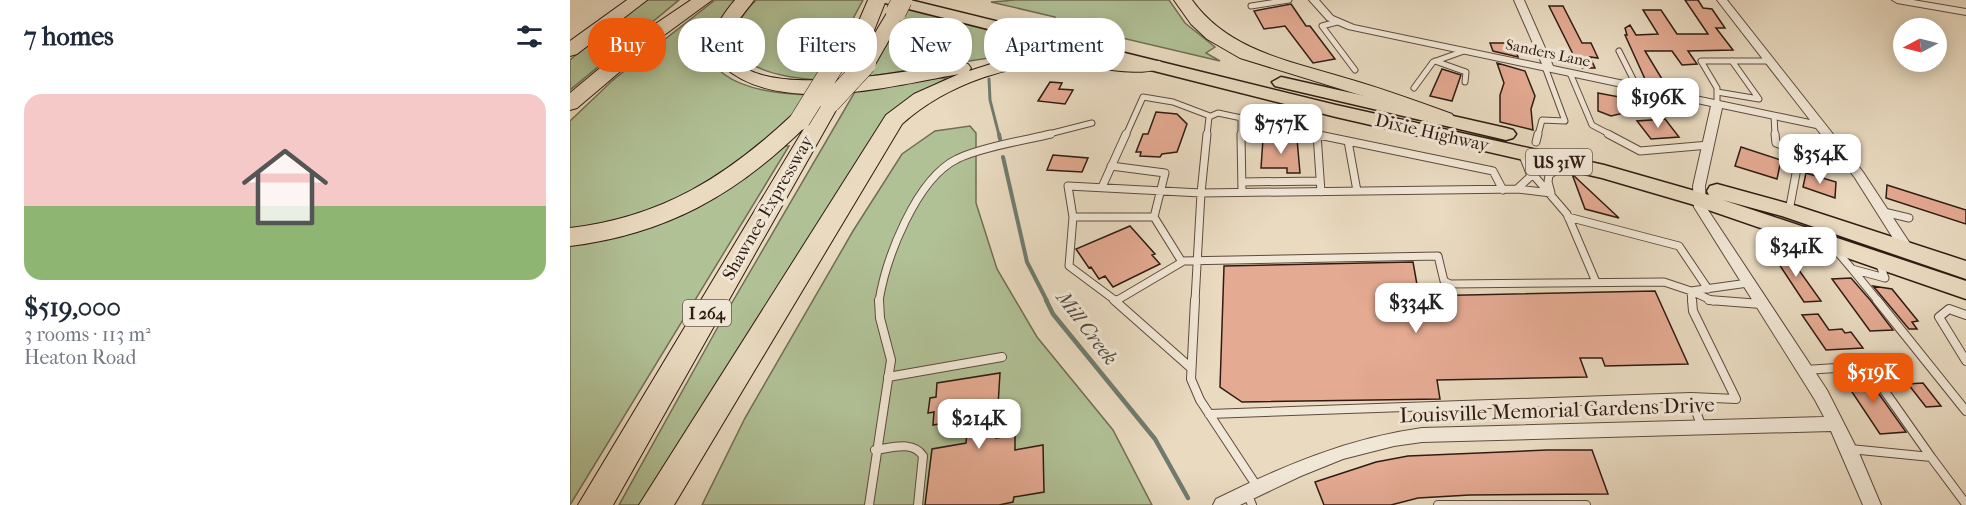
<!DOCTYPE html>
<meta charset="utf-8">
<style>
:root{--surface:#fff;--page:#f2f2f3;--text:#1f2937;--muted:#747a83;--line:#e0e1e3;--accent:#ea580c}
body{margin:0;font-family:"IM FELL French Canon",serif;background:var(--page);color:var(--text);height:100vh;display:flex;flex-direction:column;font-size:22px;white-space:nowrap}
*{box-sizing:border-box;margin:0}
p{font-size:20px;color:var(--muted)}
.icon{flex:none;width:33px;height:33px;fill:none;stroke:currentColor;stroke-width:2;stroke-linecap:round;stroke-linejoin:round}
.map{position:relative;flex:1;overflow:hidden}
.side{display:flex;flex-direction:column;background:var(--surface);width:570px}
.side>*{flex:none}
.hud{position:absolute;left:18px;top:18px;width:570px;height:54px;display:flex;gap:12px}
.needle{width:39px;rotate:263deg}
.fabs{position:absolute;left:1323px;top:18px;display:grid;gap:12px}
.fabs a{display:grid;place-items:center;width:54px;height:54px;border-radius:50%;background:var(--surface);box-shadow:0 3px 15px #0003;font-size:30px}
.price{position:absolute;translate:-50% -51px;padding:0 14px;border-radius:12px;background:#fff;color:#222;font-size:20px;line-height:39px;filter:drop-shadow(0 2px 3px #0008)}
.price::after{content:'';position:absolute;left:50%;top:36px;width:18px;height:14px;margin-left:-9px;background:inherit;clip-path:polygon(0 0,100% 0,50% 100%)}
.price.on{background:var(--accent);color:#fff}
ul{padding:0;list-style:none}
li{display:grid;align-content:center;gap:12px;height:318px;padding:0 24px}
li+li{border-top:2px solid var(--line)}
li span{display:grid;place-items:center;height:186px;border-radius:18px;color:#555}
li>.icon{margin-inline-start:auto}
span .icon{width:108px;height:108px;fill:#fffc;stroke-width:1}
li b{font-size:26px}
h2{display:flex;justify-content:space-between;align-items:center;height:72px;padding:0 24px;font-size:26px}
.tag{padding:0 21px;border-radius:24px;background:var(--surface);box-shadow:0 3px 15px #0003;font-size:21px;line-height:54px}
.tag.on{background:var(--accent);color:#fff}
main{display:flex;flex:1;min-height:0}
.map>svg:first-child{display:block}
.green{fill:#b1c196;stroke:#706e54;stroke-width:1.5}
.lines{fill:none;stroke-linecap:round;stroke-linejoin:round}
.stream-far2{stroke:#6f7b6e;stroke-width:3}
.stream-far1{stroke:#6f7b6e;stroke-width:4}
.stream{stroke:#6f7b6e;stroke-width:4.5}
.building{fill:#e4aa92;stroke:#2f1b12;stroke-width:1.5}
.lane-far2-casing{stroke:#5e4b3e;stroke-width:7}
.lane-far1-casing{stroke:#5e4b3e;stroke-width:9}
.lane-casing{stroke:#5e4b3e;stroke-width:10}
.street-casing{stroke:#5e4b3e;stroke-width:2}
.primary-casing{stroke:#2f1b12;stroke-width:3}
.highway-casing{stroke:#2f1b12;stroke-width:2}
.lane-far2{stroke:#f1e7d6;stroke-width:5}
.lane-far1{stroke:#f1e7d6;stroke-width:7}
.lane{stroke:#f1e7d6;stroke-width:8}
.street{fill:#f1e7d6;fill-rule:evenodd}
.primary{fill:#e9dac0;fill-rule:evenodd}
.highway{fill:#e9dac0;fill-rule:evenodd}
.highway-bridge-casing{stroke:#2f1b12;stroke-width:21;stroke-linecap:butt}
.highway-bridge{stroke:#e9dac0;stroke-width:20}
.labels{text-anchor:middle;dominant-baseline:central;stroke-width:6;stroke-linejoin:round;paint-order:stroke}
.far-street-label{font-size:15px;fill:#2f1b12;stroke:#f1e7d6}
.shield{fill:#f1e7d6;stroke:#69584d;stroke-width:1.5}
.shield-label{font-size:16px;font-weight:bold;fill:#2f1b12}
.street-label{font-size:18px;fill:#2f1b12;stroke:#f1e7d6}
.water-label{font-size:20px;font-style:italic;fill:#4f4b40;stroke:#f1e7d6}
.near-street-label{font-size:21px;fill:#2f1b12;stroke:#f1e7d6}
</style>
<main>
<section class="side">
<h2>7 homes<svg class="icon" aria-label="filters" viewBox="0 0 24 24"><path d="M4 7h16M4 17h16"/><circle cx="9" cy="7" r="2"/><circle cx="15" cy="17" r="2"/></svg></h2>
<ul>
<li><span style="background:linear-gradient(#f6c9c9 60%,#8fb573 0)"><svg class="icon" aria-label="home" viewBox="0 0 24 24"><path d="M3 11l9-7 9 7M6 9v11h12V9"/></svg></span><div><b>$519,000</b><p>3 rooms · 113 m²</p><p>Heaton Road</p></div></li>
</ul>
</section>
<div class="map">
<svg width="1396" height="505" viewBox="0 0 1396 505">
<rect width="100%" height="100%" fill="#e9dac0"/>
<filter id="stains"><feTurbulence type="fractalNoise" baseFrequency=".00333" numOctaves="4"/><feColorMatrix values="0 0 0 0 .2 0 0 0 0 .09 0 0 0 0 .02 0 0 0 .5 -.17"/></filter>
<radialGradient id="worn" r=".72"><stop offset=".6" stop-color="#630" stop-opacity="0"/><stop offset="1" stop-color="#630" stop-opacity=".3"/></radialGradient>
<!-- green -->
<path class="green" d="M72,0h37l-109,90v-30z
M145,0h20c-65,74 12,93 75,95l-41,49 -100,61 -57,19 -42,7v-110l43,-41z
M186,0h107l-43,80c-50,-3 -123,-20 -64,-80z
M446,0h153l16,23 30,24 -9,6 14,8 -166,-39 1,-5 -64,-15z
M339,8l186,48 -68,-4 -162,25 37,-63z
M370,78h8l-36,19 -266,408h-27l100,-180 137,-235z
M400,126l6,7v70l21,66 40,68 76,93 39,75h-450l43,-87 108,-187 49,-77 33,-23z
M212,146h7l-219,359v-260l39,-8z"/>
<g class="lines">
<!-- stream-far2 -->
<path class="stream-far2" d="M419,79l1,21 9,35"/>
<!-- stream-far1 -->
<path class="stream-far1" d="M429,134l1,5
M433,157l24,105 20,39"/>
<!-- stream -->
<path class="stream" d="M476,300l7,14 102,125 33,59"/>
</g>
<!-- building -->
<path class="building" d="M1115,0h13l5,8 9,1 13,19h-9l17,22 -45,1 9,13 -15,1 -10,-14h-27l17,28h-17l-20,-44h2l-2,-7 5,-3 6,10 22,-1 -15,-24h18l16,24h31z
M721,4l15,22h4l25,33 -22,4 -28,-37 -21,3 -10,-18z
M979,6h14l19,37h9l7,15 -8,-1 5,11h-13l-5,-12h-3z
M920,43h23l5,14 -25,-6z
M927,63l28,8 10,25 -4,13 2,21 -33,-8v-27l4,-12z
M872,69l19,6 -9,26 -22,-5z
M480,82l12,1 -3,6 14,1 -8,14 -27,-3z
M1028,93l27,5 -1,15 -13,3 -13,-5z
M586,112l21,2 10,10 -10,28 -15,2 -2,3 -20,-1 1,-4h-5l7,-18h5z
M1095,119l14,18 -28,2 -14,-18z
M693,139h34l3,34h-13v-5h-26z
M1171,147l40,13 -4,19 -42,-13z
M483,155l35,3 -6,14 -35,-2z
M1236,173l30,9 -1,16 -32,-11z
M1002,174l47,44 -34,-9z
M1317,185l79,25v14l-80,-26z
M560,226l25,28 -3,1 8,9 -47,23 -8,-11 -6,3 -8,-12 -2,1 -13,-19z
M1204,252h12l35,49 -17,1 -31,-47h3z
M843,262l6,34 236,-5 33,73 -83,2 -3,-8h-22l7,19 -150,3 3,19 -198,3 -22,-15 4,-121z
M1281,278l20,23 22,29 -23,1 -38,-52z
M1303,286l19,3 26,32 -6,1 5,7h-8z
M1248,314l11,16 13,-1 3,4 6,-1 12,16 -37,2 -24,-35z
M430,373l-4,65 19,-3v15l28,-5 1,47 -30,5 -1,5 -14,3h-74l7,-56 34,-6 2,-24 -35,6 1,-13 -6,1 2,-15 6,-1 1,-14z
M1294,373l42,59 -26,2 -40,-60z
M1353,383l18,23 -15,1 -18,-23z
M977,450h45l16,44 -138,1 -52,3 -27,7h-67l-9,-23 61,-20 32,-6z"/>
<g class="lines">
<!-- lane-far2 casing -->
<g class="lane-far2-casing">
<path id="lane-far2" d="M681,6l38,-6
M767,22l-15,4 33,44
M1049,51l18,36
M865,61l31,11 -1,10
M1000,73l22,52 19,10
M844,88l19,-26 31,-11
M1147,92l42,7 -27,-38
M1147,105v-17l-16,-27h68
M1204,116l1,19
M671,117v18
M475,135l47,-12
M556,135l17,-38 30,5 37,14
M637,135l2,-18 9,-4 103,22
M968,135l4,-15 23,1 -20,-54"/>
</g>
<!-- lane-far1 casing -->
<g class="lane-far1-casing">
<path id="lane-far1" d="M671,134l1,58
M744,134l34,7 9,50
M747,134l4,58
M1038,134l32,17 69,-6
M1205,134l1,9 24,9 -11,59
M778,141l145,30 10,19
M966,142l2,-8
M952,153l9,23 -14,13 34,4 -3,-11 1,-7 16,-11
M541,166l54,7 -11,44
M960,171l37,43 29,68
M672,182l78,-1
M532,187l24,-53
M1314,212l25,6
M503,217h81l28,45 -66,39
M998,217l111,29 29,43
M1265,249l17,20 33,9 -6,-15
M611,261l257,-5 6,25 6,3 214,-2 27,9 1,10
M1282,269l26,32
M309,301c7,-43 37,-122 78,-142 21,-11 69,-19 94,-25
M546,301l-47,-35 4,-49 -5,-31 133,7 6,-59
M625,301l6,-108 316,-4
M1143,301l-22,-10 57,-8"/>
</g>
<!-- lane casing -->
<g class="lane-casing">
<path id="lane" d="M544,300l77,68
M625,300l-4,79 9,21 58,88
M1139,300l52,4
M1307,300l89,111
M546,301l2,-1
M1396,315l-17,-6 -10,8 27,44
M1235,370l62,-4 64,91 -81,-8
M318,377l114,-20
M1121,397l11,31
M639,414l482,-17 45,2 -43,-88 -1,-11
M305,450c16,-2 38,-10 48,6l-5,49
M1361,457l35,47
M677,493l5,12
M299,505l22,-145 -11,-42 -1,-18
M868,505h148"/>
</g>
<!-- street casing -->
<g class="street-casing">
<path id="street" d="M739,0h10l14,16 21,9 188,39 -28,-64h10l29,66 257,54 -93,-120h10l136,172 52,79 -2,3h-10l-48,-76 -39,-50 -94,-20 -17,78 1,21 121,183 32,63 22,52h-18l-32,-74 -409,11 -28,4 -51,13 -42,17 -61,29h-27l3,-6c67,-33 132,-61 206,-71l402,-11 -9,-17 -121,-193 -1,-21 18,-80 -363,-77 -21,-9z
M1322,0h21l53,9v6l-69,-12z"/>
</g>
<!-- primary casing -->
<g class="primary-casing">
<path id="primary" d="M313,0h27l426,105 268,60 105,30 -2,-4 3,-5 7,-2 80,22 169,55v18l-184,-63 -59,-16 243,81v18l-275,-95 -89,-26 -266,-61 -451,-114z
M711,77l225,51 7,2 3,4 -3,4 -7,2 -231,-54 -3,-4z"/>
</g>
<!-- highway casing -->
<g class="highway-casing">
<path id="highway" d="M57,0h20l-70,54 -7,2v-15z
M121,0h21l-56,41 -79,67 -7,2v-17l72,-60z
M165,0h19c-9,13 -24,26 -23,44 2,65 192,24 230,18l7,2 3,4 -2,3 25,-8 2,-5 7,-2 72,-3 50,7 35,1 3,4 -3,4c-28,7 -55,-1 -83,-4 -59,-6 -131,19 -175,59l-228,381h-35l247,-390 28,-21 45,-20c-67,12 -179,42 -235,-7 -24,-20 -5,-48 11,-67z
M298,0h18l-17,43 21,-35h12l3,4 -32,56 -30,1 -3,-4z
M604,0h18c37,52 102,62 160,80 34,10 67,22 100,34l3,5 -3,5h-16l-50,-21 -146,-45 -33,-19 -16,-15z
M260,97l7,2 3,4 -227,402h-35l227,-378c-69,68 -139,107 -235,119v-18c92,-11 156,-51 222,-113l8,-2 10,6 13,-20z"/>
</g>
<!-- lane-far2 -->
<use href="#lane-far2" class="lane-far2"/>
<!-- lane-far1 -->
<use href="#lane-far1" class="lane-far1"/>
<!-- lane -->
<use href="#lane" class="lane"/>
<!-- street -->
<use href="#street" class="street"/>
<!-- primary -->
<use href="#primary" class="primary"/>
<!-- highway -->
<use href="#highway" class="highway"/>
<!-- highway-bridge casing -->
<g class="highway-bridge-casing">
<path id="highway-bridge" d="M326,12l6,-12
M260,103l36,-39
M230,120l34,-55"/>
</g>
<!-- highway-bridge -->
<use href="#highway-bridge" class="highway-bridge"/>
</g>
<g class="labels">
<!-- far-street labels -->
<g class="far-street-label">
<text transform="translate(978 53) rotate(12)">Sanders Lane</text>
</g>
<!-- shield labels -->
<g class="shield">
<rect x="956" y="149" width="66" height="26" rx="4.5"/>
<rect x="113" y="300" width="48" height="26" rx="4.5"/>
</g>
<g class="shield-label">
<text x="989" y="162">US 31W</text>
<text x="137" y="313">I 264</text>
</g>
<!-- street labels -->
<g class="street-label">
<text transform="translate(862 133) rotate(13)">Dixie Highway</text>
<text transform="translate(198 208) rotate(-60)">Shawnee Expressway</text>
</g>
<!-- water labels -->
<g class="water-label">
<text transform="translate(517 328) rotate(53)">Mill Creek</text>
</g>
<!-- near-street labels -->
<g class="near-street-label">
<text transform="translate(987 410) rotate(-2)">Louisville Memorial Gardens Drive</text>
</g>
</g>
<rect width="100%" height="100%" filter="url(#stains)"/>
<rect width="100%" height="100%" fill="url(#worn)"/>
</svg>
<div class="fabs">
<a><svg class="needle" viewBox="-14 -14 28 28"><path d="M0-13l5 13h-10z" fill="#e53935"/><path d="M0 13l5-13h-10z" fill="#747a83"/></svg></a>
</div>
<b class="price" style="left:1088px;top:129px">$196K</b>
<b class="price" style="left:711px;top:155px">$757K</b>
<b class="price" style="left:1250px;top:185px">$354K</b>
<b class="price" style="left:1226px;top:278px">$341K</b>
<b class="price" style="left:846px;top:334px">$334K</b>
<b class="price on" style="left:1303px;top:404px">$519K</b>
<b class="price" style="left:409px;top:450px">$214K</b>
<div class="hud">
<a class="tag on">Buy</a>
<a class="tag">Rent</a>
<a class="tag">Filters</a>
<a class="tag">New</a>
<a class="tag">Apartment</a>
</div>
</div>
</main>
